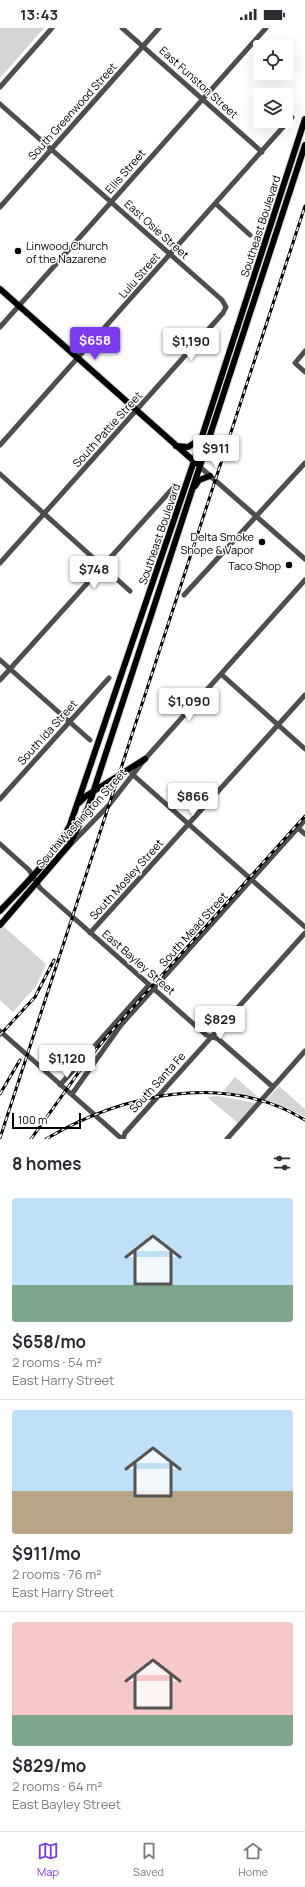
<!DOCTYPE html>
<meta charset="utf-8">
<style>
:root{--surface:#fff;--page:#f7f7f7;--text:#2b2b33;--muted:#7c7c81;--line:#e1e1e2;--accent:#7c3aed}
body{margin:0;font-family:Manrope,sans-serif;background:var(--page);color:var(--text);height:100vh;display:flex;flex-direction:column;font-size:15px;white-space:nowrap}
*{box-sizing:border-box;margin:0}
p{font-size:13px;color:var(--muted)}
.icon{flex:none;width:22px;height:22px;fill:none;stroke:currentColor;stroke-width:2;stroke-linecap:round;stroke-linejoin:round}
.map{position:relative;height:1111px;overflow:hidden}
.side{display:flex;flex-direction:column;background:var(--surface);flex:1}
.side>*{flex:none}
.tools{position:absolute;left:253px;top:12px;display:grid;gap:8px}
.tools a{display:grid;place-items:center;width:40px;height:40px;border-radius:4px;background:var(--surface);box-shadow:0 4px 16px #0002;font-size:20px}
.scale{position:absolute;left:12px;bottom:10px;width:69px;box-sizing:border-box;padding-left:4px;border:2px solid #000;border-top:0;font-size:11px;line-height:14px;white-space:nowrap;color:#000;-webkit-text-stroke:3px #fff;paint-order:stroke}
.price{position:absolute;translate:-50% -34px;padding:0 9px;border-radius:4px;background:#fff;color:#222;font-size:13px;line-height:26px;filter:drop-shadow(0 1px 2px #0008)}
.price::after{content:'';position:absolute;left:50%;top:24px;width:12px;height:9px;margin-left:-6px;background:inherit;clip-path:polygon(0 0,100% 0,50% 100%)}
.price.active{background:var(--accent);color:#fff}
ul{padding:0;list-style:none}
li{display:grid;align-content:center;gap:8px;height:212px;padding:0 12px}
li+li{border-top:1px solid var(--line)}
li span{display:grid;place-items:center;height:124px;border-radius:4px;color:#555}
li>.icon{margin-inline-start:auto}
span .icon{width:72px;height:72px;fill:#fffc;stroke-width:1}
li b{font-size:17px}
h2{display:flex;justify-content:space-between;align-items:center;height:48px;padding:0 12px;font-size:17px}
.status{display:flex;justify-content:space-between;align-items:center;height:28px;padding:0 20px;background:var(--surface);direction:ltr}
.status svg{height:11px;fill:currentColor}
.menu{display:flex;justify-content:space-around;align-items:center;height:56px;border-top:1px solid var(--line);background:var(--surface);font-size:11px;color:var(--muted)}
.menu a{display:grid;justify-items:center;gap:2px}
.menu .active{color:var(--accent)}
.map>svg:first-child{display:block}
.green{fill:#d5d5d5}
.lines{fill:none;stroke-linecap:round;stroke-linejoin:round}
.major-casing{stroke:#dbdbdb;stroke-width:8}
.minor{stroke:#4e4e4e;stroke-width:5}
.major{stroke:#000;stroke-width:6}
.rail-casing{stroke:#000;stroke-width:3}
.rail{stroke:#fff;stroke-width:1.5;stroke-dasharray:4.5;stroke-linecap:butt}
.poi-dot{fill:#000;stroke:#fff;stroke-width:1.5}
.labels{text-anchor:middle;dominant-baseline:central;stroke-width:3;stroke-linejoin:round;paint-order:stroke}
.street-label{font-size:11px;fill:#000;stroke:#fff}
.poi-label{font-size:11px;fill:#000;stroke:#fff;text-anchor:end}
</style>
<div class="status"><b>13:43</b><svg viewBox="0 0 49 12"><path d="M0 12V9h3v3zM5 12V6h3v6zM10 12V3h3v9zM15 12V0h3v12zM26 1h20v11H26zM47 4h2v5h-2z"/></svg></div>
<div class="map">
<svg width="305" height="1111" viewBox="0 0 305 1111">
<rect width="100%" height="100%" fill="#fff"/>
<!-- green -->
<path class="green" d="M0,0h44l-44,50z
M3,898l43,38 -9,21 -24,27 -13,-12v-71z
M235,1049l23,20 -35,-6z
M279,1058l26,23v8l-18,-9 -21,-8z
M218,1068l38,7 -18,20 -31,-26z"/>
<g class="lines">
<!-- major casing -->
<g class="major-casing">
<path id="major" d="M0,261l196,174
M176,418l12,1 13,-8
M195,458l4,-6 11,-4
M79,775l7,-7 59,-37
M0,883c25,-27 53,-53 70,-86l124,-364 111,-342
M0,897l69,-80 19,-37 217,-663"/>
</g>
<!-- minor -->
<path class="minor" d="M122,0l140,124
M0,59l52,-59
M0,76l222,196 4,7 -3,6 -223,250
M216,176l34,31
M0,179l159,-179
M0,299l266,-299
M305,323l-10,12 10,9
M0,417l292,-328
M200,439l105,92
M0,446l130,117
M184,567l121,-132
M0,632l90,80
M221,646l84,75
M0,652l174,-193
M132,746l173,153
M0,771l109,-121
M298,800l7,6
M0,816l29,26 11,18 166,147 12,4 55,48
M71,816l38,-39 36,-46 160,-179
M90,905l215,-238
M0,1003l122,108
M60,1057l89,-100
M72,1066l49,-69 184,-205
M123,1111l2,-6 180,-200
M227,1111l78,-88"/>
<!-- major -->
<use href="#major" class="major"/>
<!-- rail casing -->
<g class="rail-casing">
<path id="rail" d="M0,1007l35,-38 19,-37
M0,1066l20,-34
M0,1110l305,-932
M31,1111l58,-81 21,-25 195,-217
M46,1111c76,-45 179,-68 259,-19"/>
</g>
<!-- rail -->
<use href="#rail" class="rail"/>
</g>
<!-- markers -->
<g class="poi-dot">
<circle cx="18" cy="223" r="4"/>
<circle cx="262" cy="514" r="4"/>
<circle cx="289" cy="537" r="4"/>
</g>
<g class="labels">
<!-- street labels -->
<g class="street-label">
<text transform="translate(199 54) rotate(42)">East Funston Street</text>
<text transform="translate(72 83) rotate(-48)">South Greenwood Street</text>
<text transform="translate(125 143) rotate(-49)">Ellis Street</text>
<text transform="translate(260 198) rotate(-72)">Southeast Boulevard</text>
<text transform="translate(157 201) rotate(42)">East Osie Street</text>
<text transform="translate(139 247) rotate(-49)">Lulu Street</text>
<text transform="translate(107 401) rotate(-48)">South Pattie Street</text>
<text transform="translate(159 506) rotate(-71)">Southeast Boulevard</text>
<text transform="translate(47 704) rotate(-48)">South Ida Street</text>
<text transform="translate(81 790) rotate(-48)">South Washington Street</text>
<text transform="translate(126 851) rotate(-48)">South Mosley Street</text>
<text transform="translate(193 901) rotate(-48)">South Mead Street</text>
<text transform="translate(139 934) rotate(41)">East Bayley Street</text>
<text transform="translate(157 1054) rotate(-48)">South Santa Fe</text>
</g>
<!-- poi labels -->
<g class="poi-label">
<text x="26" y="217" text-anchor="start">Linwood Church<tspan x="26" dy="13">of the Nazarene</tspan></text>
<text x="254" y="508">Delta Smoke<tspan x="254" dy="13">Shope &amp; Vapor</tspan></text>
<text x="281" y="537">Taco Shop</text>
</g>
</g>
</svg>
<div class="tools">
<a><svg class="icon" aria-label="locate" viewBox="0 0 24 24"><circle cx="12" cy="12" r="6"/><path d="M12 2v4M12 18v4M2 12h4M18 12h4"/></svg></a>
<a><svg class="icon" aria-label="layers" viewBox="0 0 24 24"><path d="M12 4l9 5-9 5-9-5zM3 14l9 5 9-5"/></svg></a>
</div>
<div class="scale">100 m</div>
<b class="price active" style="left:95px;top:333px">$658</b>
<b class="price" style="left:191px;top:334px">$1,190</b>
<b class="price" style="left:216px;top:441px">$911</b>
<b class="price" style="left:94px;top:562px">$748</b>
<b class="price" style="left:189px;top:694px">$1,090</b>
<b class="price" style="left:193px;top:789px">$866</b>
<b class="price" style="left:220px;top:1012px">$829</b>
<b class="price" style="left:67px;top:1051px">$1,120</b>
</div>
<section class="side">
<h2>8 homes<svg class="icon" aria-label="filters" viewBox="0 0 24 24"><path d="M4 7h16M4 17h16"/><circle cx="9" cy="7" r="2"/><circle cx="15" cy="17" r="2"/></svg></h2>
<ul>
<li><span style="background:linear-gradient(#bfe0f5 70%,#7fa58c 0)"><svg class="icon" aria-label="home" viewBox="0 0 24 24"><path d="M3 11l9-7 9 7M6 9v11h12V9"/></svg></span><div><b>$658/mo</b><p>2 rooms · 54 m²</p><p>East Harry Street</p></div></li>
<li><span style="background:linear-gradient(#bfe0f5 65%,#b9a48a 0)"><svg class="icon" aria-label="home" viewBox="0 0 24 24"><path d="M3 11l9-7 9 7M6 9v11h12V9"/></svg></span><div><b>$911/mo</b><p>2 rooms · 76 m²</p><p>East Harry Street</p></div></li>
<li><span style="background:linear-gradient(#f6c9c9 75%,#7fa58c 0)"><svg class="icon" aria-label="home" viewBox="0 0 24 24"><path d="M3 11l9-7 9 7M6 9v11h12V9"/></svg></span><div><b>$829/mo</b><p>2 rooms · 64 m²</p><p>East Bayley Street</p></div></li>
</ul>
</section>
<nav class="menu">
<a class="active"><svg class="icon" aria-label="map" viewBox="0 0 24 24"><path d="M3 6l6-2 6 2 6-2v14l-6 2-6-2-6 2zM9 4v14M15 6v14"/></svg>Map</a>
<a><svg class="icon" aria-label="saved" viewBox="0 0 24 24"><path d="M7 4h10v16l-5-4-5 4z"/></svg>Saved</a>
<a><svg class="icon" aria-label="home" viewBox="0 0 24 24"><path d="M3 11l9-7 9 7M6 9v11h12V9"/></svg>Home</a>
</nav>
